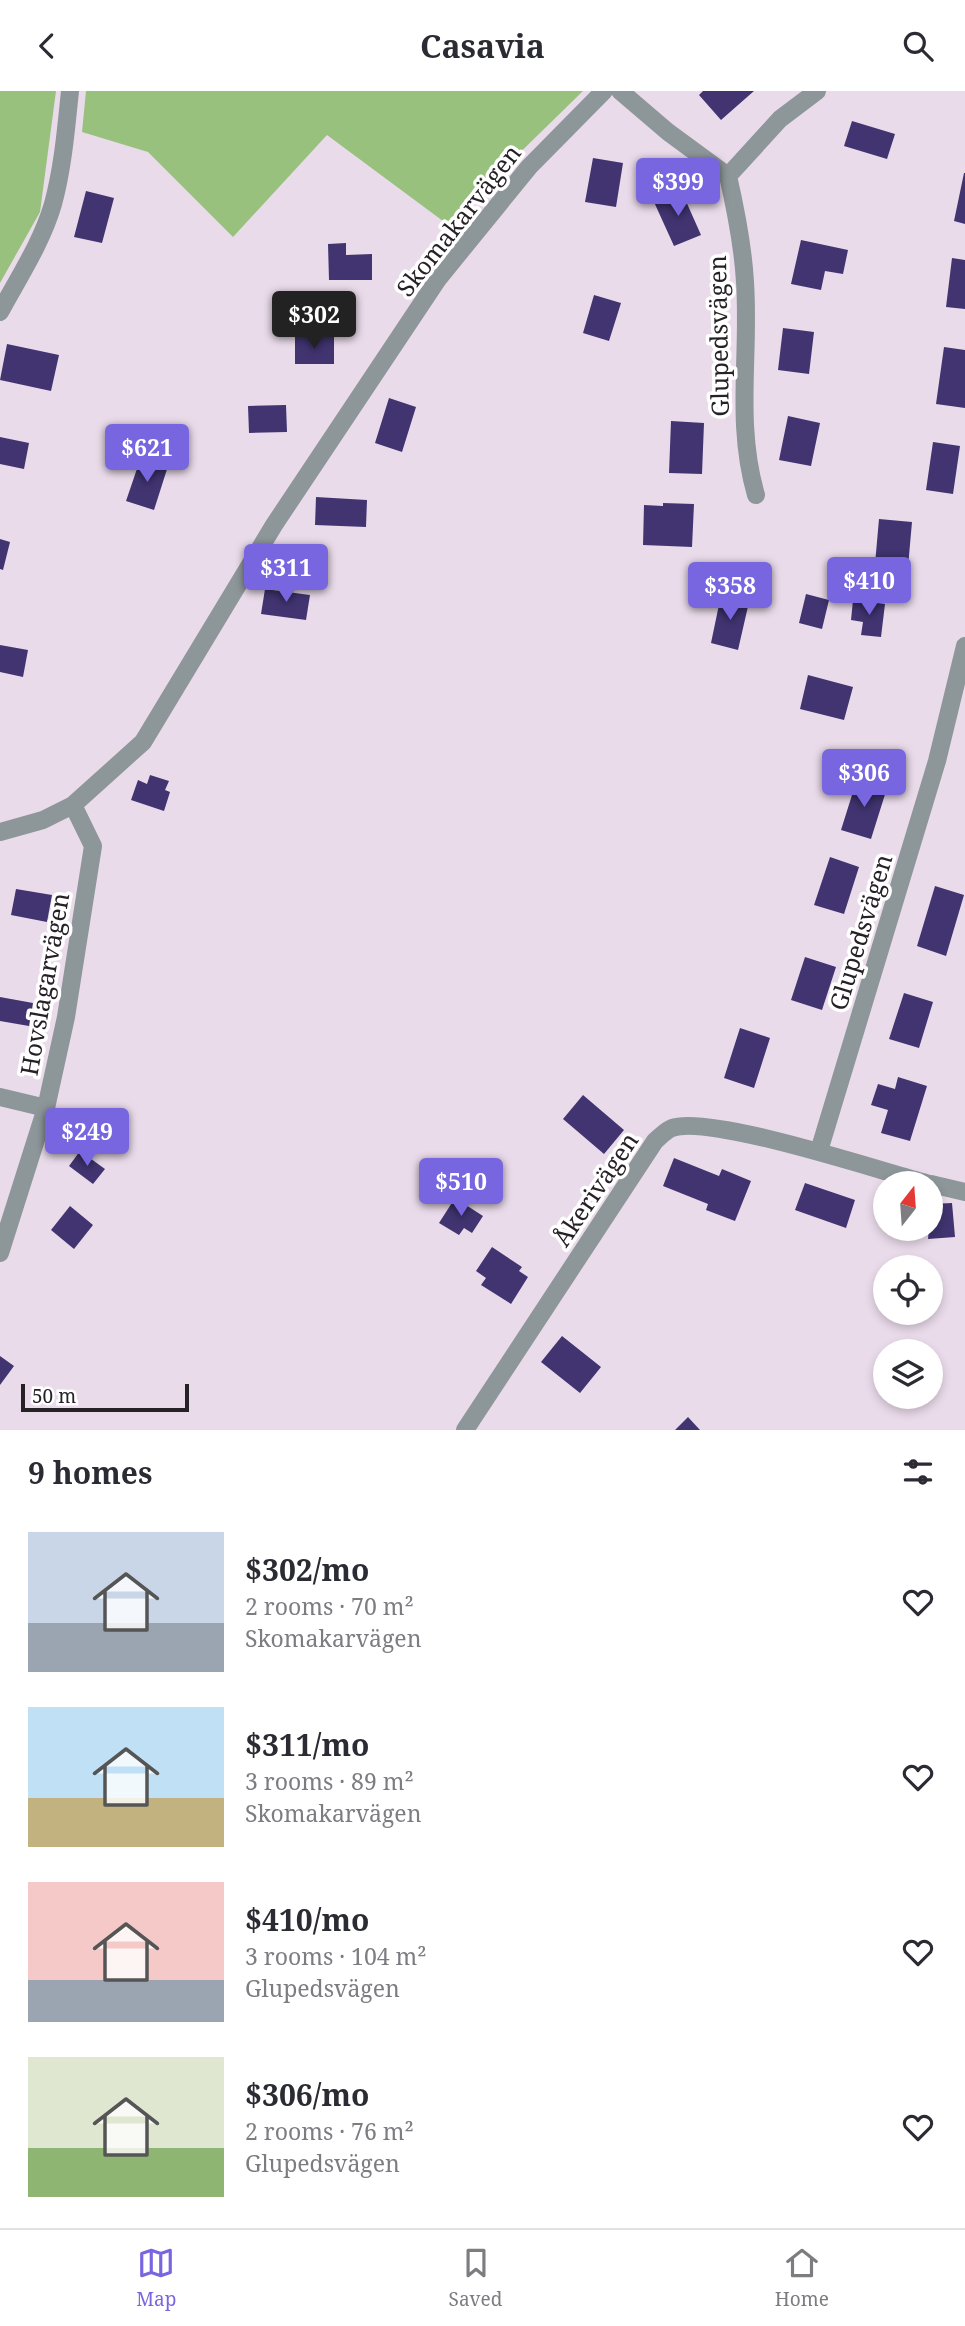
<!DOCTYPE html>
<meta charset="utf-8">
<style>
:root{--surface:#fff;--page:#f7f7f7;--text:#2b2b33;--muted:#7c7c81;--line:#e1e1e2;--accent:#7866e1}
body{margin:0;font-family:"Noto Serif",serif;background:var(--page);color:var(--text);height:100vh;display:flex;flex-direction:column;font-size:26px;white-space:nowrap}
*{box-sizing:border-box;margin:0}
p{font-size:23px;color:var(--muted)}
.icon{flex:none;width:38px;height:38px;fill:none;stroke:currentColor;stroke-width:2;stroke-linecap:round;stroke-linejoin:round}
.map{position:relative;height:1339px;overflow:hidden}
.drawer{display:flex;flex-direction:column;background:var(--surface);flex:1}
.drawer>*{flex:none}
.needle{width:46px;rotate:17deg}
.controls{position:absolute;left:873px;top:1080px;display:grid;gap:14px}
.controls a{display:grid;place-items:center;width:70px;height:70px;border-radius:50%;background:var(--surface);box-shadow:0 4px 10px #0003;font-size:35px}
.scale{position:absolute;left:21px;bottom:18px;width:168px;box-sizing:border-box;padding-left:7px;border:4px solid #262126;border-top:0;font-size:19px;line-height:24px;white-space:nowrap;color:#262126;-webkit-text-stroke:5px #fff;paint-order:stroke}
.price{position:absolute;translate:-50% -60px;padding:0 16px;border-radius:7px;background:var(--accent);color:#fff;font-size:23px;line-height:46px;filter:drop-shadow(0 2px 4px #0008)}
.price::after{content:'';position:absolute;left:50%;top:42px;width:21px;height:16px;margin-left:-10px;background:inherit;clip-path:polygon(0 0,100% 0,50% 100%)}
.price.selected{background:#222;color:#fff}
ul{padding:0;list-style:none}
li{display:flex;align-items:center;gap:21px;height:175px;padding:0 28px}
li span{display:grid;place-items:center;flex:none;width:196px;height:140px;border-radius:0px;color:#555}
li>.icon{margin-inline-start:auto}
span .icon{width:84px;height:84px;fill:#fffc;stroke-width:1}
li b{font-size:30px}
h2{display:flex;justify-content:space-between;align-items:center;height:84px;padding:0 28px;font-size:30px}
header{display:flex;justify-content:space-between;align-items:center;height:91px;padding:0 28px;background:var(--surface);font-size:32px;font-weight:700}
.tabs{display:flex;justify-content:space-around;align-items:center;height:98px;border-top:2px solid var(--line);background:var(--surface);font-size:19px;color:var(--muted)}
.tabs a{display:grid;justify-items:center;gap:4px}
.tabs .selected{color:var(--accent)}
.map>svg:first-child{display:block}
.forest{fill:#98c17d}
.building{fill:#413471}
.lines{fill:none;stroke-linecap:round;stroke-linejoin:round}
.minor{stroke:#8d9699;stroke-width:18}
.labels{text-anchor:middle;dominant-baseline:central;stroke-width:7;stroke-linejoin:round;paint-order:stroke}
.street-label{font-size:24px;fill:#262126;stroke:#fff}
</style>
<header><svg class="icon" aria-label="back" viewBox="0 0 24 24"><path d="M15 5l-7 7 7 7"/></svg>Casavia<svg class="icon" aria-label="search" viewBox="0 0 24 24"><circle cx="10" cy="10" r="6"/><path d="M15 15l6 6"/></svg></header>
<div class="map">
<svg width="965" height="1339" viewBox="0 0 965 1339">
<rect width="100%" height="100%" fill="#eadbea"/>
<!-- forest -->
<path class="forest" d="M0,0h56l-16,121 -40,71z
M86,0h497l-136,133 -120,-89 -94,102 -85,-85 -66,-20z"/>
<!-- building -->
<path class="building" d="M703,0h51l-33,29 -22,-25z
M852,30l43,13 -8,25 -43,-13z
M593,67l30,5 -7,44 -31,-5z
M964,82h1v51l-11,-3z
M681,99l20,45 -27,11 -20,-44z
M86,100l28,7 -12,45 -28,-6z
M801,149l47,10 -5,24 -18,-3 -4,19 -30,-6z
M346,152v12l26,-1v26h-43l-1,-36z
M952,167l13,2v49l-19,-2z
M594,204l27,8 -12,38 -26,-8z
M783,237l31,4 -5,42 -31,-4z
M295,246h39v27h-39z
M7,253l52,11 -8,36 -51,-11z
M944,256l21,3v58l-29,-4z
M389,307l27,9 -14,45 -27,-9z
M286,314l1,27 -38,1 -1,-27z
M788,325l32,7 -9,43 -32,-6z
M671,330l33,2 -2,51 -33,-1z
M0,346l29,6 -5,26 -24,-5z
M933,351l27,4 -7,48 -27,-4z
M141,366l27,9 -14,44 -28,-9z
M316,406l51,3 -1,27 -51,-2z
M663,412l31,1 -2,43 -49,-2 1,-40 19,1z
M879,428l33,3 -4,45 -33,-3z
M0,448l10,3 -7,28 -3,-1z
M265,498l45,6 -4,25 -45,-6z
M806,503l23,6 -7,29 -23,-6z
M721,504l28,7 -11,48 -27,-7z
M853,509l32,4 -4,33 -20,-2 2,-13 -12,-2z
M0,554l28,5 -5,27 -23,-5z
M808,584l45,12 -9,33 -44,-11z
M150,684l19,6 -4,9 5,2 -6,19 -33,-11 7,-20 9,4z
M857,688l30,9 -16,51 -30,-9z
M830,766l29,10 -15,47 -30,-9z
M935,795l29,9 -18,61 -29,-10z
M16,798l36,6 -5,27 -36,-7z
M805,866l31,10 -14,43 -31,-10z
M904,902l29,9 -14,46 -30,-9z
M0,906l33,6 -4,23 -29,-5z
M740,937l30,10 -16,50 -30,-10z
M898,986l29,9 -17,55 -29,-8 7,-23 -17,-5 7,-21 17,5z
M583,1004l41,35 -20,24 -41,-35z
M80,1060l25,18 -12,15 -24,-18z
M674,1067l45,18 3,-7 29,12 -16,40 -29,-11 2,-6 -45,-18z
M805,1092l50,17 -9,28 -51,-18z
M455,1107l28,18 -11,17 -8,-5 -5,7 -20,-12z
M952,1112l3,34 -27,2 3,-35z
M70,1115l23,19 -19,24 -23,-19z
M492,1156l30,20 -3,4 9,6 -17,27 -30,-19 5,-7 -10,-7z
M562,1245l39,31 -21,26 -39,-31z
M0,1265l14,10 -14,19z
M688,1326l12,13h-25z"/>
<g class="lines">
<!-- minor -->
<path class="minor" d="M620,0l48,41 60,44
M0,221c19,-35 42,-70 53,-108 10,-37 13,-75 17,-113
M756,404c-21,-73 -6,-139 -11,-213 -2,-36 -9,-71 -17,-106l52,-57 37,-28
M0,741l43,-12 30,-15 70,-63 131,-217 164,-246 91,-112 75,-76
M0,1006l46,11
M819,1060l118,-390 28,-115
M931,1093l34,8
M0,1162l46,-145 20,-91 27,-171 -20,-41
M465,1339l190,-289c5,-4 11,-11 17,-13 37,-14 208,43 254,55"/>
</g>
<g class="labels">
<!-- street labels -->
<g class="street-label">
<text transform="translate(458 129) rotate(-52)">Skomakarvägen</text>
<text transform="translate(718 245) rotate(-91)">Glupedsvägen</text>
<text transform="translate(860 841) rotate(-73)">Glupedsvägen</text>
<text transform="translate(44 893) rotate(-80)">Hovslagarvägen</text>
<text transform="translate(595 1098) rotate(-56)">Åkerivägen</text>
</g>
</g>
</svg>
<div class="controls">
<a><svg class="needle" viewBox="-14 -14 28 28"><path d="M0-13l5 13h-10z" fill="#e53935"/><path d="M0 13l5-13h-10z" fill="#7c7c81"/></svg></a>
<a><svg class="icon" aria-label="locate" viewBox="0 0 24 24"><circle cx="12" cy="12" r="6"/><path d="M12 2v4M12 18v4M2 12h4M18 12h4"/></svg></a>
<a><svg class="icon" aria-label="layers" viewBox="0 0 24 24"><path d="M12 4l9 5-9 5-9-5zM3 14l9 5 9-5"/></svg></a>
</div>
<div class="scale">50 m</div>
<b class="price" style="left:678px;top:127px">$399</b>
<b class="price selected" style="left:314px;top:260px">$302</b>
<b class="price" style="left:147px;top:393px">$621</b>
<b class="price" style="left:286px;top:513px">$311</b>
<b class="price" style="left:869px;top:526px">$410</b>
<b class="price" style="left:730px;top:531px">$358</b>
<b class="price" style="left:864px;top:718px">$306</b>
<b class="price" style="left:87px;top:1077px">$249</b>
<b class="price" style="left:461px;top:1127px">$510</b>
</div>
<section class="drawer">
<h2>9 homes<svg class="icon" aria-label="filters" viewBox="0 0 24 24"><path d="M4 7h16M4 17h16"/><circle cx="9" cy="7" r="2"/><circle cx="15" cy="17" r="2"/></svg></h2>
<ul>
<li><span style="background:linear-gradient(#c9d6e8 65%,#9aa5b1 0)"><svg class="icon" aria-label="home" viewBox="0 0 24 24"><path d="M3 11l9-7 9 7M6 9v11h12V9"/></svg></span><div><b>$302/mo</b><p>2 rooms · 70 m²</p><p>Skomakarvägen</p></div><svg class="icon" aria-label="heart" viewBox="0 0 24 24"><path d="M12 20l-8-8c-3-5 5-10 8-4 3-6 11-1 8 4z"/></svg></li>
<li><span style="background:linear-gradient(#bfe0f5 65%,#c2b280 0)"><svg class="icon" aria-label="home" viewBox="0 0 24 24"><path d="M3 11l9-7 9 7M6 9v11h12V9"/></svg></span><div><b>$311/mo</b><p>3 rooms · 89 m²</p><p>Skomakarvägen</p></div><svg class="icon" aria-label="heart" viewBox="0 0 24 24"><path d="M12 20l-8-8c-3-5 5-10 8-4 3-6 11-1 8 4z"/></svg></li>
<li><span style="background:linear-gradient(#f6c9c9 70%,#9aa5b1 0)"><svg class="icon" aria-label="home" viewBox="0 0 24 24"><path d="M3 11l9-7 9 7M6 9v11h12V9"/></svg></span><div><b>$410/mo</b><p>3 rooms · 104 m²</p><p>Glupedsvägen</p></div><svg class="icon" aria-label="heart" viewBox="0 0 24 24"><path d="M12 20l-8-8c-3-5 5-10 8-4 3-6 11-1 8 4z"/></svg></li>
<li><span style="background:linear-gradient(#dfe7d0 65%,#8fb573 0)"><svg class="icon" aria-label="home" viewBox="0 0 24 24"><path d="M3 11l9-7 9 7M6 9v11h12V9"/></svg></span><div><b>$306/mo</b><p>2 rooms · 76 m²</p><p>Glupedsvägen</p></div><svg class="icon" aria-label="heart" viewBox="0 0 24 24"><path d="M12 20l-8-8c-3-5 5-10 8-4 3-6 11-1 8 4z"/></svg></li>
</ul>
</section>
<nav class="tabs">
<a class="selected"><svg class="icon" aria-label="map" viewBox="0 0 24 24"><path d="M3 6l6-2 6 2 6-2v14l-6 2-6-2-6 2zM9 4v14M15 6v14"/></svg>Map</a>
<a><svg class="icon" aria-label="saved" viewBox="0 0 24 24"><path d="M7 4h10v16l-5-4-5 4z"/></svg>Saved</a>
<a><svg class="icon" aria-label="home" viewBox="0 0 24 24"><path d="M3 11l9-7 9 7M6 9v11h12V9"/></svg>Home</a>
</nav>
